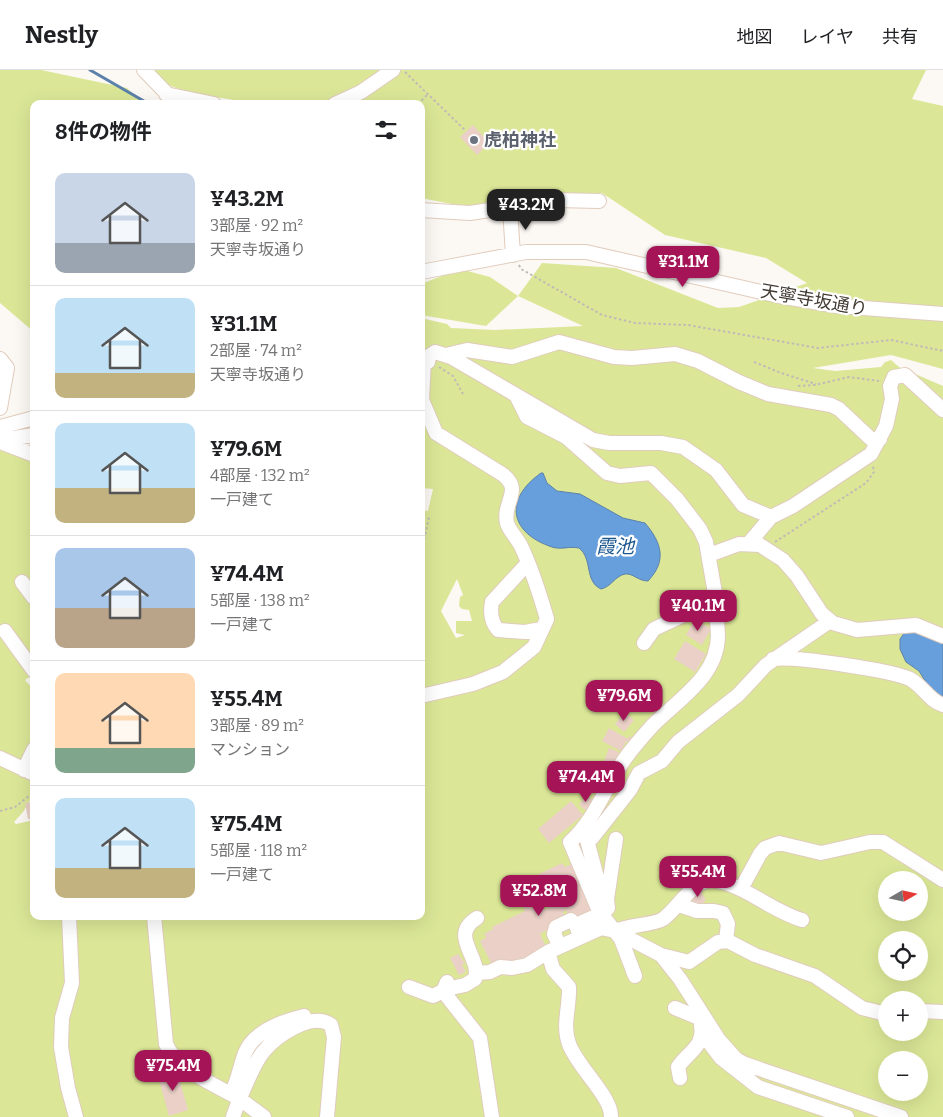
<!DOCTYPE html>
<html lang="ja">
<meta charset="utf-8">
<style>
:root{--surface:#fff;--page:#f2f2f2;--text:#202124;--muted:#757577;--line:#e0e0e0;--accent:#a41456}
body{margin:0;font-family:Bitter,"Noto Sans JP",serif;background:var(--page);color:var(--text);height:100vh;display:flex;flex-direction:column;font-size:19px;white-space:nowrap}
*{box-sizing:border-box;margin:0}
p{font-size:16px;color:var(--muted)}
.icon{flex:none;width:28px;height:28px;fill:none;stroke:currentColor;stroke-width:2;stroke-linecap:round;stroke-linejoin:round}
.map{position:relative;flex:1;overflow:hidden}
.drawer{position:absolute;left:30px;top:30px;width:395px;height:820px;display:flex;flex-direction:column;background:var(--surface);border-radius:10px;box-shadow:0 5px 20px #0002}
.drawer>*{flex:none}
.needle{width:32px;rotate:81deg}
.fabs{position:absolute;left:878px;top:801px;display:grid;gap:10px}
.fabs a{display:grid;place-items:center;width:50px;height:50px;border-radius:50%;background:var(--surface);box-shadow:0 5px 20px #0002;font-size:25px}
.price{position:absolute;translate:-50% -42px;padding:0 11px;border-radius:10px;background:var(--accent);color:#fff;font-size:16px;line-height:32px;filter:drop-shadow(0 1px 2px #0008)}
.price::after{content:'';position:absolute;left:50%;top:30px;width:15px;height:11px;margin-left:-8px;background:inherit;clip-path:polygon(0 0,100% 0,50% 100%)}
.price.selected{background:#222;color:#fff}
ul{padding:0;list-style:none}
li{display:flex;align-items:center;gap:15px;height:125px;padding:0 25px}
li+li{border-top:1px solid var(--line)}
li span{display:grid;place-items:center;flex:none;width:140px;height:100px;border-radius:10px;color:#555}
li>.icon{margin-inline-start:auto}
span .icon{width:60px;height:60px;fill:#fffc;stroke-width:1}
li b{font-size:21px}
h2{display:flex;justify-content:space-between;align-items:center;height:60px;padding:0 25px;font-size:21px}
header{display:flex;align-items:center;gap:30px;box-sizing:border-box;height:70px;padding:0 25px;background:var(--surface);border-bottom:1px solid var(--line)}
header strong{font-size:24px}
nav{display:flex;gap:28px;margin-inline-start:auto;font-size:18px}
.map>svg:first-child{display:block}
.green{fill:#dbe797;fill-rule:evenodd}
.water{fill:#669fdc;stroke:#5c81aa}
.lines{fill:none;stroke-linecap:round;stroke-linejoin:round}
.stream{stroke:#5c81aa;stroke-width:3}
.building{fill:#ead0c6}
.minor-casing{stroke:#e0ccbc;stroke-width:16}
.path{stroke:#c0bbb6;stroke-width:2;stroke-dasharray:2.5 2.5;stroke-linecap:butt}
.minor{stroke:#fff;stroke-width:14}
.worship-dot{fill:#6b7280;stroke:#fff;stroke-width:2}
.labels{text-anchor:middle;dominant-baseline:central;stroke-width:4.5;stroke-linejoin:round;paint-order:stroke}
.worship-label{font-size:18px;font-weight:bold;fill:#5b616d;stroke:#fff;text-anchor:start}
.street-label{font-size:18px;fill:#433b34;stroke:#fff}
.water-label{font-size:19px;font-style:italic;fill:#1d5891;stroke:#fff}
</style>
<header>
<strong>Nestly</strong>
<nav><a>地図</a><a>レイヤ</a><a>共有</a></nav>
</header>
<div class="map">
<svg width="943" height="1047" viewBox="0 0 943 1047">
<rect width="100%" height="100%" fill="#fcf8f4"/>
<!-- green -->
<path class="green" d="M0,0h41l86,18 17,16h-110v228l-34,-29z
M154,0h772l-14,29 31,7v263l-52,-14 -78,13 22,3 46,-4 4,-5 6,-2 8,7 44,19v731h-943v-670l34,12v215l-9,6 9,10v70l-4,13 4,21 -11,18 -9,10 2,2 18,-4v96h387v-406l7,1 5,-22 -12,-1v-170l26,6 4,4 44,2 88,-4 -65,-30 -32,30 -65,-11v-31l39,-15 30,8 28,19 24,-33 74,5 102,40 21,-1 68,-24 -41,-25 -101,-23 -63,-42 -135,14 -46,-9v-94h-188l1,-4 -43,-7 -23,-8zM457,509l6,16 -3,2 -1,9 3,3 7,1 3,11h-16v12l9,2 -9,3 -15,-27zM886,810h33v32h-33zM886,870h33v32h-33zM886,930h33v32h-33zM886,990h33v32h-33z"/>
<!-- water -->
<path class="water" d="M541,403h2l4,10 10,8 23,3 43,24 22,5c17,20 22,38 3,58 -10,0 -15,-8 -23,-7 -10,2 -14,13 -24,15 -17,-8 -8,-30 -22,-41 -9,-2 -19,2 -27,-1 -42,-14 -49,-47 -11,-74z
M912,560l31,10v61l-14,-14 -10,-16 -13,-9 -6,-13v-10l5,-7z"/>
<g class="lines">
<!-- stream -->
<path class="stream" d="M90,0l59,34"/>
</g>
<!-- building -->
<path class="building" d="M473,55l16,18 -12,12 -17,-18z
M695,549l16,10 -9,16 -16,-10z
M685,571l21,13 -11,18 -21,-13z
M625,642l9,8 -10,12 -9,-8z
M609,658l19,11 1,-3 4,3 -3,5 -4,-3 -5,10 -19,-10z
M609,678l10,4 -9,22 -9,-4z
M586,725l8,6 -7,10 -8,-6z
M571,731l12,14 -34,28 -11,-14z
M34,732v17h-6l-3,-16z
M562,793l3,4 7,-3 24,48 -24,11 -6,-13 -3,2 3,7 -26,15 6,13 -37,18 -2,-5 -14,7 -13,-26 6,-3 -2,-4 9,-5 -1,-2 33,-16 -3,-7 6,-3 4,8 10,-5 3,6 5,-3 -15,-31z
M699,818l7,12 -8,7 -9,-10z
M458,884l7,9 -3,2 4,7 -7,3 -9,-17z
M171,995l3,10 4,-1 10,36 -19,6 -10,-36 4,-2 -3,-10z"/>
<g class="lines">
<!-- minor casing -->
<g class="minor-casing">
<path id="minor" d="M144,0l29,30
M166,24l48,10
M335,34l26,-12 32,-22
M510,138l3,47
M421,140l49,3 86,-13 43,1
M421,202l105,-20h60l193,44 58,10 106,8
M446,285l21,-5 45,7 47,-15 55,15 18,1 43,-4 23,7 41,21 29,12 63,11 8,4 32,30h9
M421,287l7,5 1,-6 6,-4 16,5 142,83 16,3h52l22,4 33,23 27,35 28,12
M0,289l7,9 -7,40
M516,325l11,22 39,20 41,36 13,3 31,-3 26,26 23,30 6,13 9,51 3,42c0,41 -38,63 -65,90 -10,11 -20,22 -29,35 -19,27 -29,60 -54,82l29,69 22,28 14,37
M0,357l34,-9
M0,370l34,-5
M0,372l34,13
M749,473l22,-26 22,-11 78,-52 15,-28 6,-27 -2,-13 4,-9 11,-2 38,35
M709,485l30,-11 21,1 23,15 14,16 25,38 11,9 24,7 59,-5 27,11
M527,494l-35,38c-2,10 -1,20 6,28l27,2 16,-3
M22,512l12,16
M5,561l29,40
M644,573l10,-14 51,-24 11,-2
M773,589c22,-3 117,11 137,20 13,7 19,22 33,26
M421,626l52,-12 30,-12 31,-25 13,-28c-7,-24 -15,-50 -26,-73 -4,-8 -11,-14 -14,-23 -5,-21 17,-33 -5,-49l-66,-41 -14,-33 2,-41
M0,688l34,16
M24,700l10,-21
M582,761l5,9 5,-2 38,-48 9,-17 23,-12 16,-19 60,-47 28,-30 64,-44
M587,770l16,60
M741,819l19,-35 5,-6 14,-5 42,10 49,-11h13l60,38
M679,835l18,6h17l9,2 5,11 -2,16
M69,846l3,67 -10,35 -1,29 7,41 8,29
M154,846l12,128c9,23 44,39 65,50 12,6 22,15 33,23
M477,848c-29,18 5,39 -2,61l-10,6 -14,3 -5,7 34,43 12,79
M615,861c13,-6 39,-6 48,-12 17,-12 31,-44 55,-38 30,7 54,30 84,39
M580,867l-4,-12 27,-12 5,-5 -1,-9 9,-60
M560,876l-6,-12 2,-7 15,-7
M548,882l5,17 16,18c1,19 -7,38 0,57 9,24 43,53 42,73
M661,885l28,7 29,-20 10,-1 27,14 60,21 47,32 24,6
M477,903l13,-1 10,-5 12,1 15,-3 21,-13 53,-24 14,3 46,24 19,24 39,61 17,19 9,5 156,53
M409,917l24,9 10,-5 4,-9
M675,938l24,10 3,-4
M919,941l24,1
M702,963l19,25 37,29 89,30
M680,1008l-2,-11c9,-14 27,-21 23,-41
M231,1024c7,-13 9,-28 14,-41 9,-22 38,-32 59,-37
M233,1047c5,-15 21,-55 31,-66 12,-15 48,-40 67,-26l3,12 -7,80"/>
</g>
<!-- path -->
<path class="path" d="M405,2l61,59
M418,34l10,-10
M519,195l2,4 81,46 33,8 53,2 130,23 73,-8 52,11
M754,292l27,11 35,11
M439,297l14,9 10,18
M798,316l17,-1 34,-8 30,4
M775,472l91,-59 8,-11 -1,-6
M421,484l8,-37
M0,741l15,-4 19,-15"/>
<!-- minor -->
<use href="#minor" class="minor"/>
</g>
<!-- markers -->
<circle class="worship-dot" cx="474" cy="70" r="5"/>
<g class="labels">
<!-- worship labels -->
<g class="worship-label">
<text x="484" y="70">虎柏神社</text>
</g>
<!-- street labels -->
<g class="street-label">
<text transform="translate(814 230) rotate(10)">天寧寺坂通り</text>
</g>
<!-- water labels -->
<g class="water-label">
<text x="615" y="476">霞池</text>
</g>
</g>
</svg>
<div class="fabs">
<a><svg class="needle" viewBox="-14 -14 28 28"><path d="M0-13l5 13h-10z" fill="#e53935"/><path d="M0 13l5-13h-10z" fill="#757577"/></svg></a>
<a><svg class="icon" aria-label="locate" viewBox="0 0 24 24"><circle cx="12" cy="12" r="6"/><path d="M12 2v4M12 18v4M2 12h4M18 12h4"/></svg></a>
<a>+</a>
<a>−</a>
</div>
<b class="price selected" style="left:526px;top:161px">¥43.2M</b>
<b class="price" style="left:683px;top:218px">¥31.1M</b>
<b class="price" style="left:698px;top:562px">¥40.1M</b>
<b class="price" style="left:624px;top:652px">¥79.6M</b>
<b class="price" style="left:586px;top:733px">¥74.4M</b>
<b class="price" style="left:698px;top:828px">¥55.4M</b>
<b class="price" style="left:539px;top:847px">¥52.8M</b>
<b class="price" style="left:173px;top:1022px">¥75.4M</b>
<section class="drawer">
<h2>8件の物件<svg class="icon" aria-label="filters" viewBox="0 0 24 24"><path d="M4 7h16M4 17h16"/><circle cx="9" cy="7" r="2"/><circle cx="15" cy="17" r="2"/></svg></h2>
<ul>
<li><span style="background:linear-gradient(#c9d6e8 70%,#9aa5b1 0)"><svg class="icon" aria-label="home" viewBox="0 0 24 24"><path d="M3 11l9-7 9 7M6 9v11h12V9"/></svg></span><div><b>¥43.2M</b><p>3部屋 · 92 m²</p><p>天寧寺坂通り</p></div></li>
<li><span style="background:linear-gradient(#bfe0f5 75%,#c2b280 0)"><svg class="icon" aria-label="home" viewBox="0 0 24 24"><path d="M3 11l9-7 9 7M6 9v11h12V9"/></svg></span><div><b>¥31.1M</b><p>2部屋 · 74 m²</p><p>天寧寺坂通り</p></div></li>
<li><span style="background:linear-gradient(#bfe0f5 65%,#c2b280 0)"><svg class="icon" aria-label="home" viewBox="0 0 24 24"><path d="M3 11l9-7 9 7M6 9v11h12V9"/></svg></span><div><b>¥79.6M</b><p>4部屋 · 132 m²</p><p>一戸建て</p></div></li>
<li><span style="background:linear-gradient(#a9c7e8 60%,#b9a48a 0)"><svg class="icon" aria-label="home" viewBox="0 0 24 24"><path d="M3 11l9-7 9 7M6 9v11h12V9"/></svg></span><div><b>¥74.4M</b><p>5部屋 · 138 m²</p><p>一戸建て</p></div></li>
<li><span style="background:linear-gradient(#ffd9b3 75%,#7fa58c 0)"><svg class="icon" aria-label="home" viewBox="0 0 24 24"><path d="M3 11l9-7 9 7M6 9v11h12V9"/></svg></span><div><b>¥55.4M</b><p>3部屋 · 89 m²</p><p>マンション</p></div></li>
<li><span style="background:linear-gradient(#bfe0f5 70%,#c2b280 0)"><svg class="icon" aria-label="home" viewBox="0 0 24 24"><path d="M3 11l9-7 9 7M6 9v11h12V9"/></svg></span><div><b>¥75.4M</b><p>5部屋 · 118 m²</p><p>一戸建て</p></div></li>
</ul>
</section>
</div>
